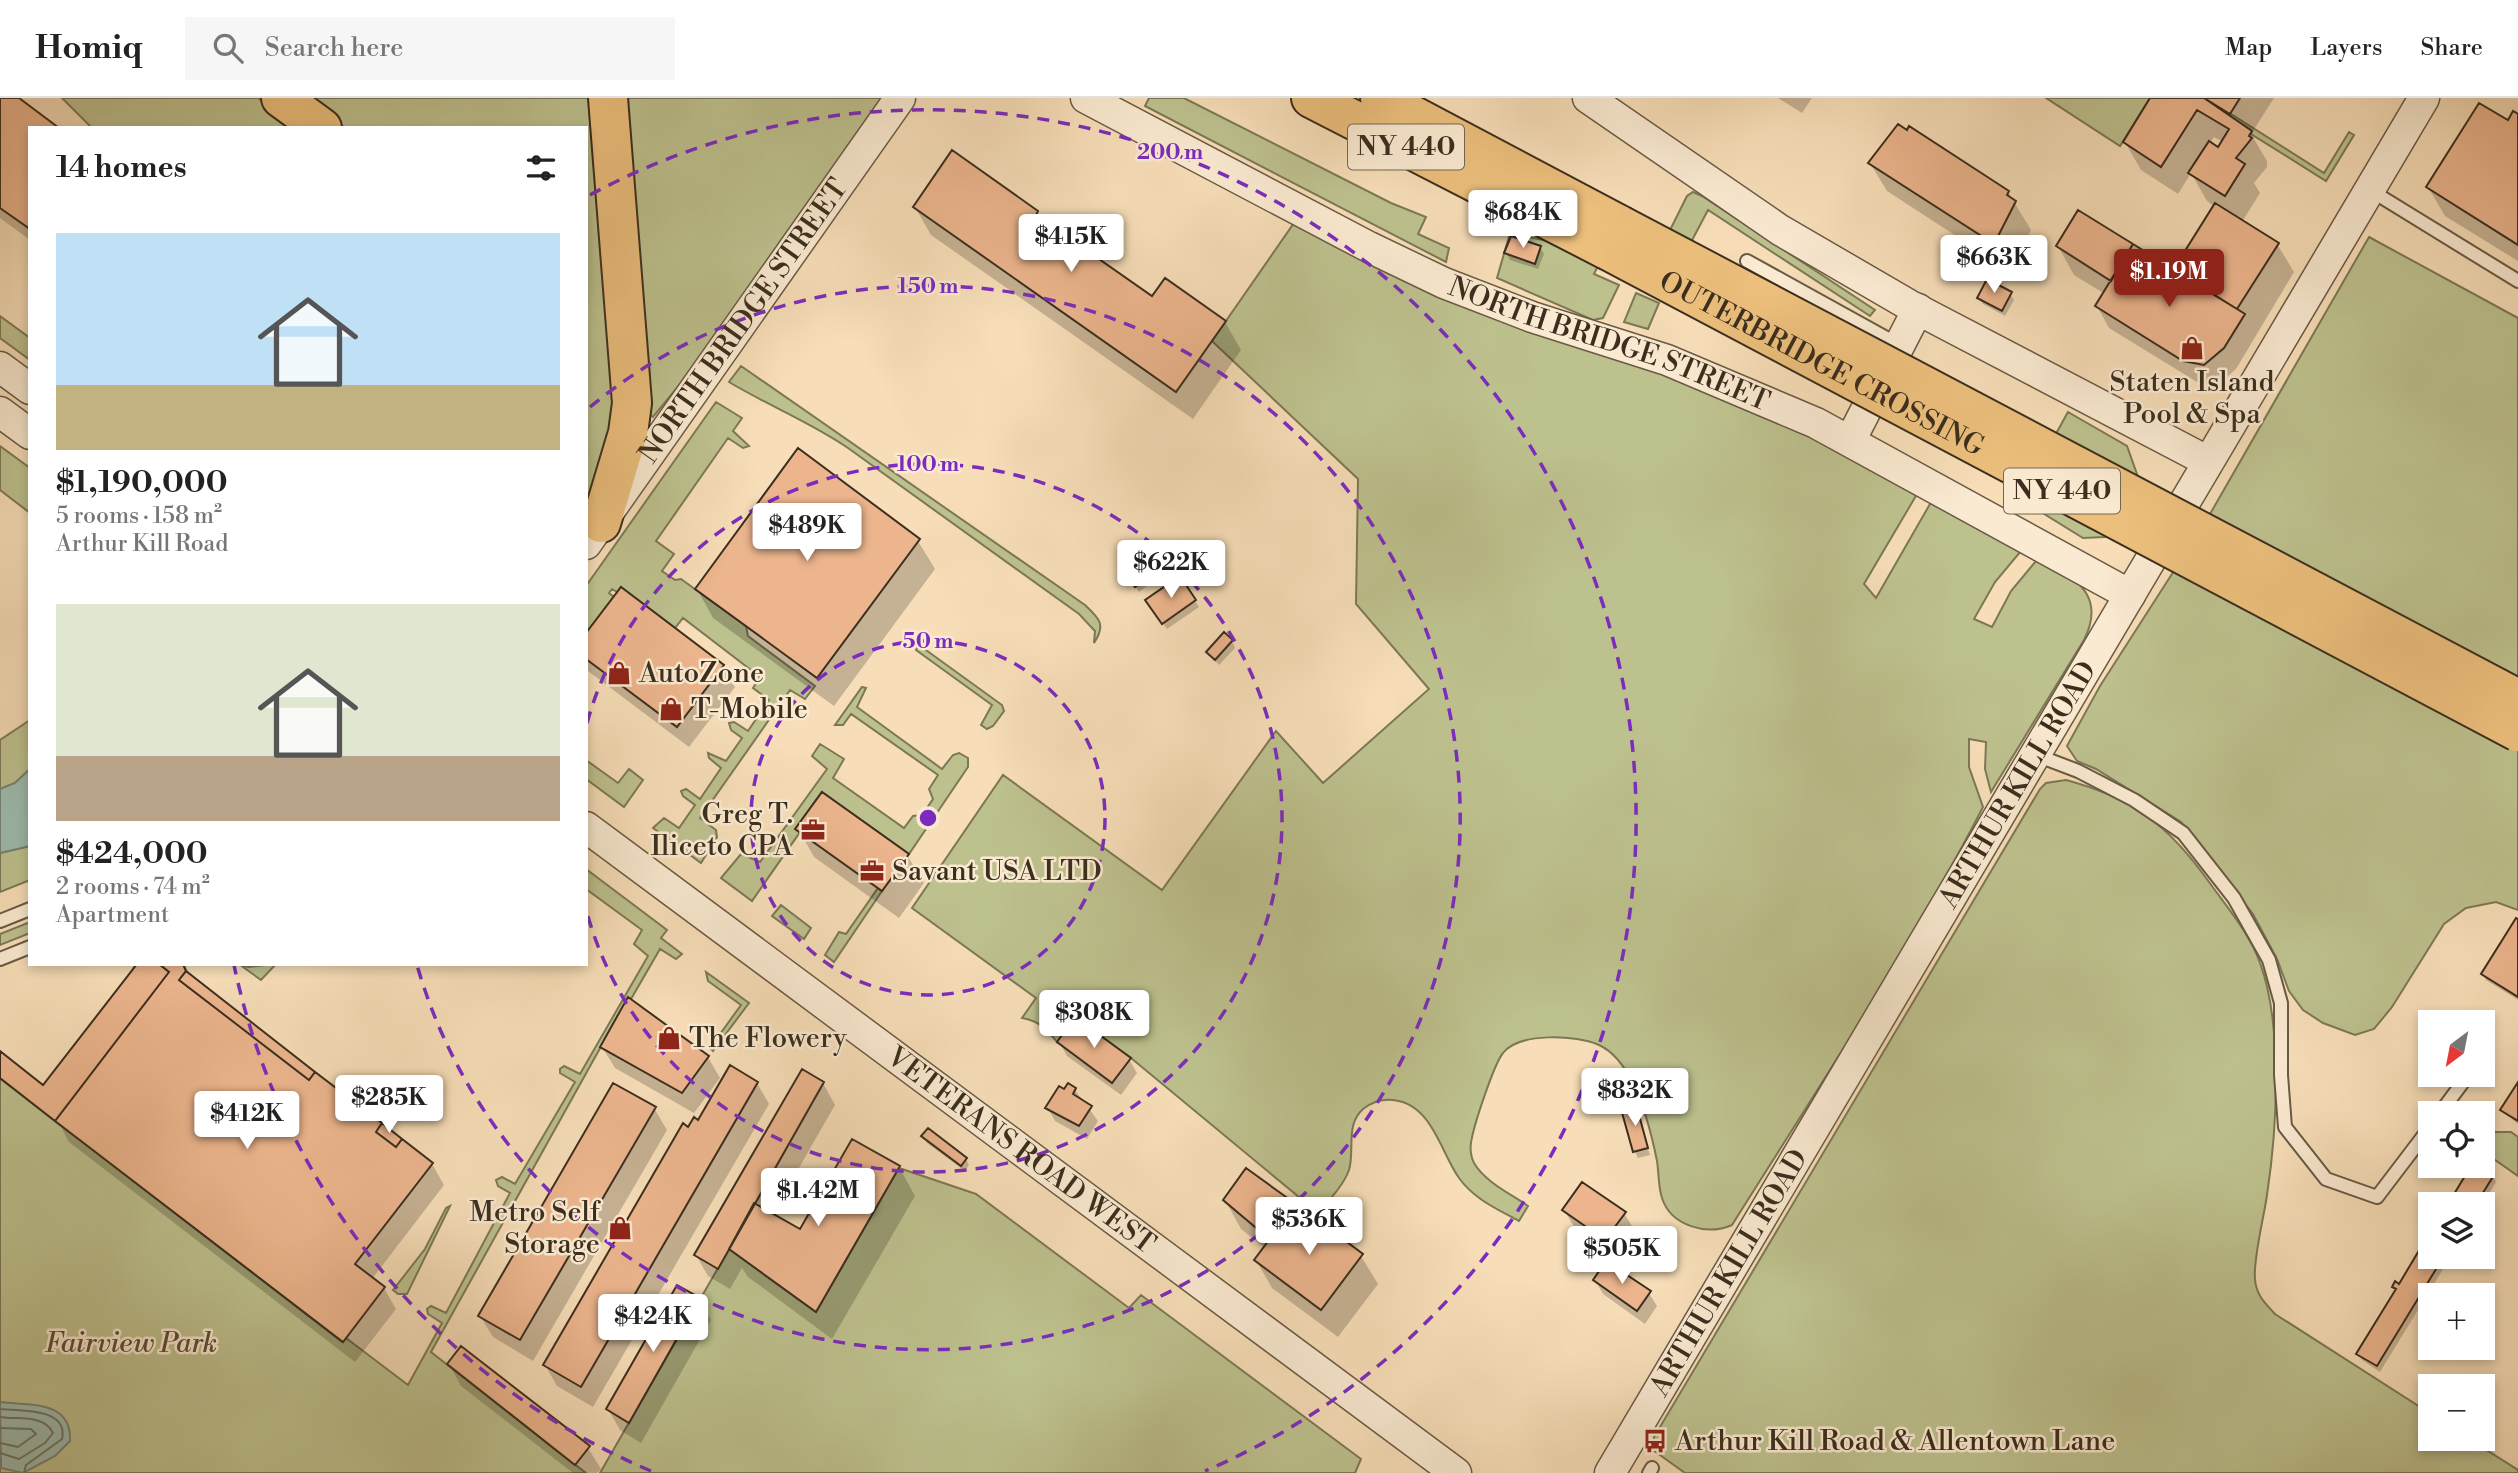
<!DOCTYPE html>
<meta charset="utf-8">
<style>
:root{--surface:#fff;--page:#f6f6f6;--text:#222;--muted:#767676;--line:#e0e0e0;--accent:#8f2418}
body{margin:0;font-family:"Libre Bodoni",serif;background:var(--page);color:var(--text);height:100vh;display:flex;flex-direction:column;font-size:26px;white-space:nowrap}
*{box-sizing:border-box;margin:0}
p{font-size:23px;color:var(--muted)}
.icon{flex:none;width:38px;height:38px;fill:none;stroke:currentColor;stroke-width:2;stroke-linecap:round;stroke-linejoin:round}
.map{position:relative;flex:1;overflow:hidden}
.drawer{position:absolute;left:28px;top:28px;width:560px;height:840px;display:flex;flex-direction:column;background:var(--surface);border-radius:0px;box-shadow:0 4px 10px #0003}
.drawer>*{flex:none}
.needle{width:46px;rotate:212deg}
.controls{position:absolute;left:2418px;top:912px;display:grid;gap:14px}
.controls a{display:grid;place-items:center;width:77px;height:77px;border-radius:0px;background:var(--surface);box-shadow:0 4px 10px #0003;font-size:35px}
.price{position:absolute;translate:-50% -60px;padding:0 16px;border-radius:7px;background:#fff;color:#222;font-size:23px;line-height:46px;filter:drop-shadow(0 2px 4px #0008)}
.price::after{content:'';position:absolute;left:50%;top:42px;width:21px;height:16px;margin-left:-10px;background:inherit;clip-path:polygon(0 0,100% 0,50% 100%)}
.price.active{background:var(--accent);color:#fff}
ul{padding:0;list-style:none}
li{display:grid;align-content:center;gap:14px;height:371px;padding:0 28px}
li span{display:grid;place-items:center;height:217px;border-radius:0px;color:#555}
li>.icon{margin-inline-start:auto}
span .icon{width:126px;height:126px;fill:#fffc;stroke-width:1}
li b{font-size:30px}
h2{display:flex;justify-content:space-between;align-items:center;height:84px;padding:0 28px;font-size:30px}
header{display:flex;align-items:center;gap:42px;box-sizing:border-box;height:98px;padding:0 35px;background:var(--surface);border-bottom:2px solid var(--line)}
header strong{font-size:33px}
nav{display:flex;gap:38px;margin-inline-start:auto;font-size:24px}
.search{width:490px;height:63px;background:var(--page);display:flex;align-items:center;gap:18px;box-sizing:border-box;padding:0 24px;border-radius:0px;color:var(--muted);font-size:26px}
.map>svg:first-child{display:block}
.green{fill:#bdc18e;stroke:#7c7856;stroke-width:2}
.water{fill:#9dbcaf;stroke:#768375;stroke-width:2}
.shadow{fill:#0003;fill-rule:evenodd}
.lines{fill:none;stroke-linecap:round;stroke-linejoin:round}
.shore{stroke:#6c7566;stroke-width:2}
.building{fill:#ecb58d;stroke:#3b2e1e;stroke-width:2}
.service-casing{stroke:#6a5a44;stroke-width:16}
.tertiary-casing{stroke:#6a5a44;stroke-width:33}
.motorway-casing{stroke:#3b2e1e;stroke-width:42}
.service{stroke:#faead1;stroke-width:12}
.tertiary{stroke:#faead1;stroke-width:30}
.motorway{stroke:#ecbf7c;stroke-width:38}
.motorway-bridge-casing{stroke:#3b2e1e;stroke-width:42;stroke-linecap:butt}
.motorway-bridge{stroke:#ecbf7c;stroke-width:38}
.ring{fill:none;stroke:#7b2cbf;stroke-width:3.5;stroke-dasharray:12 9}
.labels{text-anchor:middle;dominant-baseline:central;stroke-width:5;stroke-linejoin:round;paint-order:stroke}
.shield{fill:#faead1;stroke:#746654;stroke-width:2}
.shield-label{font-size:26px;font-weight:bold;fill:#3b2e1e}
.street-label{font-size:28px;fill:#3b2e1e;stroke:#faead1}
.poi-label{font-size:28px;fill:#3b2e1e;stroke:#faead1;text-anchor:start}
.park-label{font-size:28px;font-style:italic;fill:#554b34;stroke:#faead1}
.centre{fill:#7b2cbf;stroke:#faead1;stroke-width:3.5}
.ring-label{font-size:21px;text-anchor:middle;font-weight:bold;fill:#7b2cbf;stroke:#faead1;stroke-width:5;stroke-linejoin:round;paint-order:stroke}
</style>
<header>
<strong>Homiq</strong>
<div class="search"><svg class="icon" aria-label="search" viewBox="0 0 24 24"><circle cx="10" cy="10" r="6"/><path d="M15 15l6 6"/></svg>Search here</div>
<nav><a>Map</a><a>Layers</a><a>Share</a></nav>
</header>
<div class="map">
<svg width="2518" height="1375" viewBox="0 0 2518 1375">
<rect width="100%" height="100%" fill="#f7deb8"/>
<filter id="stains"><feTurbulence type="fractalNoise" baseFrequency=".00286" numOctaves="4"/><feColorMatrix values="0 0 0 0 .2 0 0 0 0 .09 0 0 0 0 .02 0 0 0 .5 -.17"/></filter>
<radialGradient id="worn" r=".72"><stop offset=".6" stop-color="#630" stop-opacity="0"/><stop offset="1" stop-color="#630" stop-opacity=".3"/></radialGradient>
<!-- green -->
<path class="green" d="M62,0h196l41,30h-207z
M305,0h290l21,314 -30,100v-384h-241z
M622,0h260l-192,274 -37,45 -4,-3z
M1149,0h35l207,105 35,14 -8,17 31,14 -3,14 -301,-156z
M2046,0h104l-30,48z
M2231,16l93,59 25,-41 5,3 -28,46 -75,-47 1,-3 -23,-15z
M1693,94l9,4 173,114 -5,6 -162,-106 -18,34 -21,-12 18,-36z
M1294,125l462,184 164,82 -56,95 12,14 58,-101 92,48 -31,37 -21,37 18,8 19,-36 30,-36c33,24 66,39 43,85l-93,152 -6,-23 1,-27 -17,-3v28l14,40c-74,144 -165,281 -251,418 -25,11 -61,1 -70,-27 -4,-12 -3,-25 -5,-37 -7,-35 -23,-100 -58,-116 -22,-10 -80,-13 -96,8 -9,11 -30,74 -32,90 -1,6 0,15 3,20 11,19 37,31 54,43l-9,15c-22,-12 -45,-22 -60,-43 -19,-27 -27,-74 -66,-78 -11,-1 -21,2 -30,9 -18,16 -8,41 -14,61 -6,16 -20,31 -32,42l-186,-154 -56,-40 -18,24c-11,-14 -18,-21 -35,-24l14,-20 -124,-90 91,-133 159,115 114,-159 47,52 106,-94 -73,-85 2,-125 -146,-138z
M1510,135l43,9 46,22 -5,10 25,11 -16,33 -10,2 -96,-42z
M2369,139l149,81v592l-22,-8 -30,6 -22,16 -52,83 -18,22 -19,6 -32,-12 -20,-13 -14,-19 -12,-32 -24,-45 -72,-92 -85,-53 -19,-8 -10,-15 33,-60 106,-165z
M1636,195l23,10 -11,26 -24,-7z
M0,218l30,22v22l-30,-22z
M741,268l344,239c15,14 21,20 9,38l1,-12 -16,-17 -231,-166c-38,-26 -79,-42 -119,-66z
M716,304l26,16 -9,13 16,15 -6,2 -15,-10 -72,103 18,13 -12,17 13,9 6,-1 65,47 2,10 67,50 -10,13 -15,-9 -90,128 16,12 1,7 -16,26 -48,-35 11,-10 15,10 16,-23 -12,-9 -2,-5 5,-2 14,10 21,-31 -12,-10 -1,-5 18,8 16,-23 -11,-8 -2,-7 5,-1 14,9 21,-31 -16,-12 7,-11 -77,-59 -8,10 -54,-41 -4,5 -5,-3 -3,4 5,4 -28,36v-47z
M2068,314l59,34 11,31 -33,60 -22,1 -63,-39z
M0,348l30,22v45l-30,-23z
M919,547l83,60 2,6 -11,15 -6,3 -6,-4 11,-20 -76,-55z
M862,589l4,1 -9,19 85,62 11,-14 6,-2 9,5v9l-59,87 -87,-62 -26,36 4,4 -48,69 -31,-23 20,-24 19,8 67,-93 -15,-13 8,-12 24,15 -11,19 71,50 9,-12 9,-1 11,-16 -4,-10 9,-14 -87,-61 -8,11h-8z
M30,622v49l-15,14 -15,6v-49z
M586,662l32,23 11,-14 14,11 -19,27 -38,-28z
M2066,682c68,18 103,46 143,102 18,25 41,52 51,81 23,62 17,167 7,232 -3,22 -14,64 -12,84 1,16 10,24 20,35l156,100v24l38,1 49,31v3h-833l-32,-23 1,-13 386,-648 6,-6z
M30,748v34l-30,12v-39z
M586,771l81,61 -6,8 21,16 -6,5 -16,-10 -29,50 -3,-1 -197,354 155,121h-586v-395l342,264 4,-4 62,47 34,-62 -14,-9 -1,-5 4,-3 15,7 64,-120 -12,-7 -2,-6 6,-3 13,7 60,-102 -15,-9v-4l4,-3 16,8 68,-118 -14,-12 8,-14 -56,-41z
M878,790l4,3 -48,71 -9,-7 14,-23 7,2z
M781,807l30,23 -7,11 -32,-23z
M30,824v11l-30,12v-11z
M239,866l9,3 28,-3 -15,16z
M706,874l43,31 -36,48 -3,-3 31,-43 -33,-24z
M2495,1034h16l7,5v39l-30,-21 -2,-12z
M899,1070l77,26 153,114 12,-13 220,164 -6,14h-755l129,-224 87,63z
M450,1108l-43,88h-9l-5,-4 32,-41 21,-41z"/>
<!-- water -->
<path class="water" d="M30,671v77l-30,7v-64l15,-6z
M0,1304c28,4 72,-3 70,39l-15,15 -32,17 -22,-5z"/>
<!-- shadow -->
<path class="shadow" d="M0,0h16l14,30v112l-30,-22z
M1778,0h34l-10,15z
M2152,0h122l-23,36 16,27v6l-13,16 6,10 -18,29 35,22 17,28 -58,97 -20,17 -19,-4 -88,-54 -12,-22 8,-12 -31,-19 -16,-29 116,26 41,-65 -8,-6 -16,-28 -13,21 -37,-24 -16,-28zM2214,39l9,5 -4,7 -9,-6z
M2518,18v145l-73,-45 -17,-29z
M1870,65l138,29 23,38 -21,41 -123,-80z
M915,109l122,5 6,10 109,77 73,23 16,28 -48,69 -262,-184z
M1540,149l4,7 -6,15 -28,-9 -4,-7z
M2010,196l4,6 -9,16 -22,-12 -4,-6z
M918,443l17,28 -101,137 -121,-88 -16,-29z
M1168,464l3,6 -32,24 -11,-16z
M1179,481l20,28 -32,22 -16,-22z
M586,538l136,30 13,21 -46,60 -101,-76z
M1232,543l3,7 -16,17 -11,-13z
M798,731l109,26 17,28 -25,35 -85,-61z
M2518,823v79l-32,-20 -3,-6z
M131,866h54l5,12 242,188 12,21 -72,94 12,9 12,21 -41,53 -286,-220 -8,-15 -61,-47v-26l43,33 91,-117z
M1059,944l70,17 8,14 -16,22 -54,-39z
M602,949l106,10 12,21 -26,35 -79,-45z
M757,985l12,21 -176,303 -36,-21 -12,-21 143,-236z
M823,985l12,22 -63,110 28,17 99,-65 16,29 -83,143 -84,-62 -6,-9 -12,21 -22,-13 -12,-21z
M2518,987v39l-16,-14z
M1075,992l23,31 -11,18 -32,-18 -7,-13 17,-16z
M1635,1008l15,49 -12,3 -3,-6z
M654,1010l13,22 -134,231 -40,-24 -13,-21z
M923,1038l43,23 3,6 -4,6 -38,-28z
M2473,1068l20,10 3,6 -13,22h-33z
M1285,1100l7,13 69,45 17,28 -40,53 -66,-49 -16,-28 9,-12 -24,-19 -16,-29z
M1564,1112l60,3 17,28 -19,26 -41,-29z
M2431,1158h20l-71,116 -18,-12 -4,-6 38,-63 -2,-4 6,-1z
M1595,1182l54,13 8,13 -12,18 -42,-30z
M699,1201l12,21 -70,123 -21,-13 -12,-21z
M449,1266l139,84 13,21 -4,4h-24l-112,-87z"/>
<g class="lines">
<!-- shore -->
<path class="shore" d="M0,1311c18,2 69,-2 62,30l-36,26 -2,8
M0,1319c18,3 44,-3 53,16l-8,10 -26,16 -19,-6
M0,1330l31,1 5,5 -18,13 -18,-4"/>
</g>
<!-- building -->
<path class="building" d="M0,0h19l40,30h-29v101l-30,-21z
M2150,0h54l48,33 -3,5 3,2 -16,20 9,6 -20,32 -37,-23 21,-32 9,6 11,-18 -32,-19 -36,57 -38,-25z
M2204,0h36l-10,16z
M2479,5l29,17 5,-9 5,3v131l-92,-58z
M1898,26l9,6 2,-4 100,65 -2,4 9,6 -22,43 -126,-81z
M952,52l86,61 -2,4 116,81 13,-18 61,43 -50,71 -263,-185z
M2215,105l64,40 -42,66 -64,-39z
M2078,112l55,34 -22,37 -55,-35z
M1511,138l30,10 -6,18 -31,-11z
M2133,146l112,70 -21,34 -20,17 -21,-4 -88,-55z
M1987,181l25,13 -10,19 -25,-13z
M798,350l122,91 -103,139 -122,-89z
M1157,446l12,17 -34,26 -13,-17z
M1180,478l16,24 -34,24 -17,-24z
M621,489l103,78 -47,62 -91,-68v-26z
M1224,534l9,8 -18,20 -9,-8z
M822,694l87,62 -27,37 -87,-62z
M2516,820l2,1v78l-37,-23z
M137,866h22l10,8 -114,149 -55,-43v-27l43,34z
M159,866h24l3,7 -7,9 130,100 6,-8 67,51 -6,9 20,15 6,-8 31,24 -78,101 30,23 -42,55 -288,-221 114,-149z
M186,873l129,101 -6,8 -130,-100z
M628,899l81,59 -27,37 -82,-46z
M1075,919l56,41 -19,25 -55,-41z
M730,967l28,17 -177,305 -38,-22 140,-242 5,4 6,-10 4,3z
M802,971l22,13 -106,187 -24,-14z
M2518,984v39l-18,-11z
M613,985l43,24 -136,233 -42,-24z
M1068,985l8,5 -3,6 19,12 -13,20 -34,-18 14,-22 5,3z
M1636,1006l12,44 -15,4 -12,-43z
M382,1025l20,16 -6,8 -20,-15z
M928,1030l39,30 -6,8 -40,-30z
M852,1041l48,27 -84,146 -87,-63 25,-46 46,26z
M2471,1068h8l15,9 -18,29h-28z
M1246,1070l40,29 -25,35 -38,-32z
M1582,1084l44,30 -21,28 -43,-30z
M1296,1106l67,50 -42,56 -67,-50z
M2430,1127l1,1v30h13l-67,110 -21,-12 40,-65 -4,-2 3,-6 4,3 31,-52 -3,-2z
M1606,1163l45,30 -14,20 -44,-31z
M677,1187l23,13 -71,125 -23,-14z
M461,1248l129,100 -15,19 -128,-101z"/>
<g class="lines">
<!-- service casing -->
<g class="service-casing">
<path id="service" d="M2370,92l148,91
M1747,163l152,84
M2036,657l42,16 56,29 49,33 51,65 35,62 12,43v72l4,52 41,52 51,18 54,-71
M0,823l30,-12
M0,861l30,-12
M2483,958l4,-5
M2440,1015l29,-39
M1649,1375l3,-5"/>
</g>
<!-- tertiary casing -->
<g class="tertiary-casing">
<g id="tertiary">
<path id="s1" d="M1086,0l283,149 75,36 88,34 135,43 149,63 314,172"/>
<path d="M1588,0l192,132 129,75 298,156"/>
<path d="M0,269l30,22"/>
<path d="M0,314l30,22"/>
<path d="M1850,343l68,-132"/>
<path id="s2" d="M586,446l314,-446"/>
<path id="s3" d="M586,729l870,646"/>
<path id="s4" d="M1610,1375l814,-1375"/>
</g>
</g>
<!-- motorway casing -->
<g class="motorway-casing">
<path id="motorway" d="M281,0l41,30
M1311,0l296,152
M1380,0l240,127
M601,425l27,-90 4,-30 -24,-305"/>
</g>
<!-- service -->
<use href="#service" class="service"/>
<!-- tertiary -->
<use href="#tertiary" class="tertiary"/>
<!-- motorway -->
<use href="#motorway" class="motorway"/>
<!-- motorway-bridge casing -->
<g class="motorway-bridge-casing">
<g id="motorway-bridge">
<path d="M1620,127l898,474"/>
<path id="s5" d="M1607,152l911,482"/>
</g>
</g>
<!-- motorway-bridge -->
<use href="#motorway-bridge" class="motorway-bridge"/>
</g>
<!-- distance rings -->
<g class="ring">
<circle cx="928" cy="720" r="177"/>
<path d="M587 625A354 354 0 1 1 587 815"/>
<path d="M590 309A532 532 0 1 1 417 867"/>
<path d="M651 1373A709 709 0 0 1 234 867M590 97A709 709 0 1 1 1205 1373"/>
</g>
<!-- icons -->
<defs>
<g id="shop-bare" transform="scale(1.89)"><path d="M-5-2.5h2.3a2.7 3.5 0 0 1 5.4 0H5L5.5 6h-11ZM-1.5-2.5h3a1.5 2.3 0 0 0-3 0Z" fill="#8f2418" stroke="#faead1" stroke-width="2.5" paint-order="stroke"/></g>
<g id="office-bare" transform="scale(1.89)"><path d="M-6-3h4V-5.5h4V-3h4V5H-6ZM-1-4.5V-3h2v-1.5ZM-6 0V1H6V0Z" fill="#8f2418" stroke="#faead1" stroke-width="2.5" paint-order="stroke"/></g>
<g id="bus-bare" transform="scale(1.89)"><path d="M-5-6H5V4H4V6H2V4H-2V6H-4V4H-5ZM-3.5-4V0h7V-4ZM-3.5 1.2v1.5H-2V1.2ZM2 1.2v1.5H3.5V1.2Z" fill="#8f2418" stroke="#faead1" stroke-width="2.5" paint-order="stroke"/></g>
</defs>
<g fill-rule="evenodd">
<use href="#shop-bare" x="2192" y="250"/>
<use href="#shop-bare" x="619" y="575"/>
<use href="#shop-bare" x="671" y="611"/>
<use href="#office-bare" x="813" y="732"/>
<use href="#office-bare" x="872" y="773"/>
<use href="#shop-bare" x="669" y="940"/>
<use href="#shop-bare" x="620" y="1130"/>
<use href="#bus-bare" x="1655" y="1343"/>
</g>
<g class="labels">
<!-- shield labels -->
<g class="shield">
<rect x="1348" y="26.5" width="116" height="45" rx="5"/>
<rect x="2004" y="370.5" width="116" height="45" rx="5"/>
</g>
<g class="shield-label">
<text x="1406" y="49">NY 440</text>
<text x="2062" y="393">NY 440</text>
</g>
<!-- street labels -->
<g class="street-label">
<text stroke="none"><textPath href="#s2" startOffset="273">NORTH BRIDGE STREET</textPath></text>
<text stroke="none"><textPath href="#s1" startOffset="579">NORTH BRIDGE STREET</textPath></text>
<text stroke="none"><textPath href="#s5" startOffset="243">OUTERBRIDGE CROSSING</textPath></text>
<text stroke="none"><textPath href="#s4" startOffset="800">ARTHUR KILL ROAD</textPath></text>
<text stroke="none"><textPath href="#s3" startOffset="542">VETERANS ROAD WEST</textPath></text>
<text stroke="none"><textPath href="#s4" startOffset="233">ARTHUR KILL ROAD</textPath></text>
</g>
<!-- poi labels -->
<g class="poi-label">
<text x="2192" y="284" text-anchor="middle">Staten Island<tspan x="2192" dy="32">Pool &amp; Spa</tspan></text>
<text x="639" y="575">AutoZone</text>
<text x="691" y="611">T-Mobile</text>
<text x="793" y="716" text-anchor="end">Greg T.<tspan x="793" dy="32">Iliceto CPA</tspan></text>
<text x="892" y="773">Savant USA LTD</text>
<text x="689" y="940">The Flowery</text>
<text x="600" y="1114" text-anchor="end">Metro Self<tspan x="600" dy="32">Storage</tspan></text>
<text x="1675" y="1343">Arthur Kill Road &amp; Allentown Lane</text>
</g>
<!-- park labels -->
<g class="park-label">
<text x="131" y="1245">Fairview Park</text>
</g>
</g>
<circle cx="928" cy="720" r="10" class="centre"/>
<g class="ring-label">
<text x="1170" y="61">200 m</text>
<text x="928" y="195">150 m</text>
<text x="928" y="373">100 m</text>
<text x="928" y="550">50 m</text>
</g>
<rect width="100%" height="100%" filter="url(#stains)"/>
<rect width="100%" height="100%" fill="url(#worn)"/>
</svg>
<div class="controls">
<a><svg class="needle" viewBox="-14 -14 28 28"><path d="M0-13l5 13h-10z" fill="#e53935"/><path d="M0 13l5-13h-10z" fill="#767676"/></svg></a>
<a><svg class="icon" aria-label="locate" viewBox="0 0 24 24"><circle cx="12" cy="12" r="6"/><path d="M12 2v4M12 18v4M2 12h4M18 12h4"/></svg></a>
<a><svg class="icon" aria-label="layers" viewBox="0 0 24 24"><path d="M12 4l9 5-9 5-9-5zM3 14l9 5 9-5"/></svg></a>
<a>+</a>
<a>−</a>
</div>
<b class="price" style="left:1523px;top:152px">$684K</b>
<b class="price" style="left:1071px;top:176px">$415K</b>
<b class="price" style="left:1994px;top:197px">$663K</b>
<b class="price active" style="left:2169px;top:211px">$1.19M</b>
<b class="price" style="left:807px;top:465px">$489K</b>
<b class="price" style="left:1171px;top:502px">$622K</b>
<b class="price" style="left:1094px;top:952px">$308K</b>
<b class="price" style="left:1635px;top:1030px">$832K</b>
<b class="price" style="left:389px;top:1037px">$285K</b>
<b class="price" style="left:247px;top:1053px">$412K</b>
<b class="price" style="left:818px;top:1130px">$1.42M</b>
<b class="price" style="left:1309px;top:1159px">$536K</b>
<b class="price" style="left:1622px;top:1188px">$505K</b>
<b class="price" style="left:653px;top:1256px">$424K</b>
<section class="drawer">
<h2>14 homes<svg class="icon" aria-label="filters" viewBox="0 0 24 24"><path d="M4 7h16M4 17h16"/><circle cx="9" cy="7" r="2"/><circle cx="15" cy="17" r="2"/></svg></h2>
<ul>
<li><span style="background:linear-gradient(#bfe0f5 70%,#c2b280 0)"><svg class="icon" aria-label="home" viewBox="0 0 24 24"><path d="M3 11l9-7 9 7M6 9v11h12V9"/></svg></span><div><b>$1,190,000</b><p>5 rooms · 158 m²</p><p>Arthur Kill Road</p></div></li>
<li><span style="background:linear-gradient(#dfe7d0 70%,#b9a48a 0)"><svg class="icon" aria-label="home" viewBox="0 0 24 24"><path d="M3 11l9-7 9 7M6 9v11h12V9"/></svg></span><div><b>$424,000</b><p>2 rooms · 74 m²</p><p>Apartment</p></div></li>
</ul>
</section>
</div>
